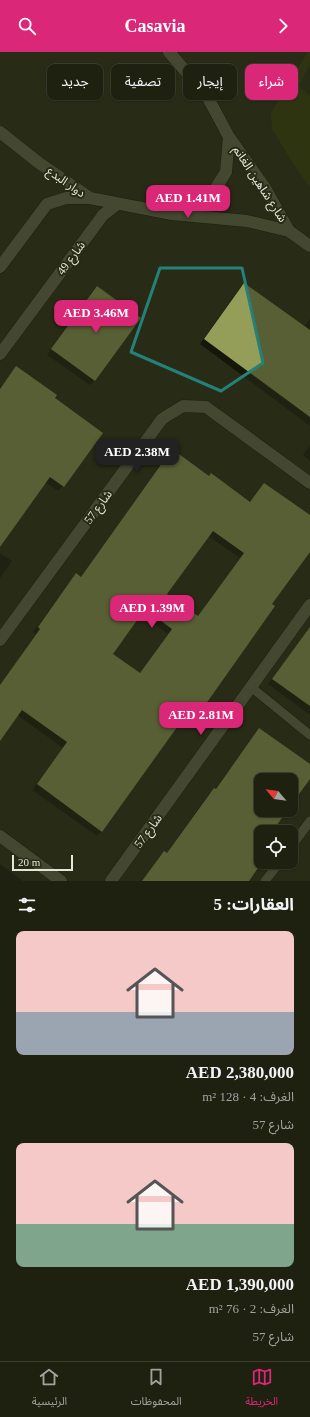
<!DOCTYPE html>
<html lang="ar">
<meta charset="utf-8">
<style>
:root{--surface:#1e2010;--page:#262819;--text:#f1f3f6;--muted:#a1a39f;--line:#3c3e30;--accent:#db2777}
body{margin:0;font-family:"Times New Roman","Noto Sans Arabic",serif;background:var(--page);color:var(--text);direction:rtl;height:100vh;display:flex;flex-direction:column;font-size:15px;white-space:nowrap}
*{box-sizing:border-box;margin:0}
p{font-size:13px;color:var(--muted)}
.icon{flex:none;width:22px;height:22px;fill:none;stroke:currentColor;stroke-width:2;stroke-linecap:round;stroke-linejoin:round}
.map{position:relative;height:829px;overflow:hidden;direction:ltr}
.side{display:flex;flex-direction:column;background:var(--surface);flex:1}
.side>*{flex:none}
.banner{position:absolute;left:12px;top:12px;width:286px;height:36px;direction:rtl;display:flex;gap:8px}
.needle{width:26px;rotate:299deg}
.controls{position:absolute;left:254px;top:721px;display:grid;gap:8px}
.controls a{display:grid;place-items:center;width:44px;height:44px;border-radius:8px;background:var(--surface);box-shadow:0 1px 3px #0004,0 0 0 1px var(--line);font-size:20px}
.scale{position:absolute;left:12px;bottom:10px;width:61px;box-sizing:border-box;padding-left:4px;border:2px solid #e4e6d9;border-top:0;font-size:11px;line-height:14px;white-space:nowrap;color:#e4e6d9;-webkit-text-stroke:3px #282b15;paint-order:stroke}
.price{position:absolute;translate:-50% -34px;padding:0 9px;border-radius:8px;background:var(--accent);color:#fff;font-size:13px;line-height:26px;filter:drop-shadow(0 1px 2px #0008)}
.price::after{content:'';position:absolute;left:50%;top:24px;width:12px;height:9px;margin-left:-6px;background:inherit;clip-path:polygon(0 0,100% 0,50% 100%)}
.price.current{background:#222;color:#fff}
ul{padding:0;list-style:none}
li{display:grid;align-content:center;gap:8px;height:212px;padding:0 16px}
li span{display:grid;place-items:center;height:124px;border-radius:8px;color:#555}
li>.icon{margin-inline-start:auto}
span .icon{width:72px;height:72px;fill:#fffc;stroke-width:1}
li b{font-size:17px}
h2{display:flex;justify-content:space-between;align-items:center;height:48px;padding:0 16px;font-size:17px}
.tag{padding:0 14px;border-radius:8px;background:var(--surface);box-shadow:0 1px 3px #0004,0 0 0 1px var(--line);font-size:14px;line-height:36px}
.tag.current{background:var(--accent);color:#fff}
header{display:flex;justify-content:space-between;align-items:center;height:52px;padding:0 16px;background:var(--accent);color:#fff;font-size:18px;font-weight:700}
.menu{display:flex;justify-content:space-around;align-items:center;height:56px;border-top:1px solid var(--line);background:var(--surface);font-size:11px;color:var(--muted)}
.menu a{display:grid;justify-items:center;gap:2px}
.menu .current{color:var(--accent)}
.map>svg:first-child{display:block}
.green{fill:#393e0b}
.shadow{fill:#0007;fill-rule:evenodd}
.building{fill:#949e59;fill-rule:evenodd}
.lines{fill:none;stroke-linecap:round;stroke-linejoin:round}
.lane-casing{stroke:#111301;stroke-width:10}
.street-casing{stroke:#111301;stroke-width:13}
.secondary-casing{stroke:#111301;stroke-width:13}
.lane{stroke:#666a52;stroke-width:9}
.street{stroke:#666a52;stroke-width:12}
.secondary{stroke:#666a52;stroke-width:12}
.marked{fill:none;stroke:#248179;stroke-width:3;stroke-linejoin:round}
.labels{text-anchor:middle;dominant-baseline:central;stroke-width:4;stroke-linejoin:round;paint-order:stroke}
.street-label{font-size:12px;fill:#e4e6d9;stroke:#282b15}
</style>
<header><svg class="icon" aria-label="forward" viewBox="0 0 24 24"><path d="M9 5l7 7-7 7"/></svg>Casavia<svg class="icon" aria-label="search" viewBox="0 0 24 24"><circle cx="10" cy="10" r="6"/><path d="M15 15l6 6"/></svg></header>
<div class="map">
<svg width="310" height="829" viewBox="0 0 310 829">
<rect width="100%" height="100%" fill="#282b15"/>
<!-- green -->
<path class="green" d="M308,0h2v11l-11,23 11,11v90l-16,-22 -22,-36 -1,-16z"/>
<!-- shadow -->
<path class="shadow" d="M244,232l60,43 6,-8v107l-110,-82 39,-55z
M97,235l-2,93 -5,5 -43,-30 45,-63z
M16,316l38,30 47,35 -38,53 -5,5 -13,-9 -45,63v-157z
M310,393v16l-7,-6z
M172,398l37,27 41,25 14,-18 46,33v33l-39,54 -69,103 -5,5 -7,-5 -88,124 -5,5 -65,-46 31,-42 -46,-33 -17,24v-54l36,-51 -3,-2 39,-53 4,-5 5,3 86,-122zM208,484l32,22 -43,59 -31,-23zM140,562l28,20 -29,40 -27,-20z
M0,501l12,8 -12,17z
M310,576v87l-42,-31z
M259,677l51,36v12l-19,27v-24h-30v30h25l-14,20 2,2h-13v30l-14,19h-105l17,-24 5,-5 2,2 43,-60 6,-5 40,-55z
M0,812l23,17h-23z"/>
<!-- building -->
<path class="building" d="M244,231l66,47v87l-106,-78z
M97,234l44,32 -46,63 -44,-32z
M16,314l41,29 -2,3 48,35 -39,54 -14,-10 -50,70v-158z
M172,397l37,27 2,-3 39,29 14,-19 46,32v37l-38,52 3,2 -72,102 -8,-6 -93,130 -65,-48 30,-42 -45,-32 -22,31v-56l40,-56 -2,-2 38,-54 5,4zM213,479l31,22 -46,63 -31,-22zM145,557l27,20 -32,44 -27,-19z
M310,575v79l-38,-27z
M259,676l51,36v15l-19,26v-25h-30v30h27l-15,20 3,2h-15v30h1l-13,19h-107l22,-30 3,2 47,-65 2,1z"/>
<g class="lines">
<!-- lane casing -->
<g class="lane-casing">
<path id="lane" d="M251,635l59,48
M291,795l19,-26
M265,829l15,-19"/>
</g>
<!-- street casing -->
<g class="street-casing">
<path id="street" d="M0,302l103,-139 14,-11
M0,588l162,-221 21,-13 23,1 104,76
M0,784l61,45
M111,829l199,-276"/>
</g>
<!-- secondary casing -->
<g class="secondary-casing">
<path id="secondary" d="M0,80l39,31 51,35 82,16 42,-23 12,-19 3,-35 -22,-41 -38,-44
M229,85l36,51 24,43
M172,162l75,7 42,10 21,15
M0,215l47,-63 19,-6h24"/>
</g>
<!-- lane -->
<use href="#lane" class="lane"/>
<!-- street -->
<use href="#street" class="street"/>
<!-- secondary -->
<use href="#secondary" class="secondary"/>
</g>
<!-- marked area -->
<path d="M0 0H310V829H0ZM160,216h82l21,95 -42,28 -90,-39z" fill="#282b15" fill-opacity=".55" fill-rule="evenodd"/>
<path class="marked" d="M160,216h82l21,95 -42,28 -90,-39z"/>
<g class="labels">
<!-- street labels -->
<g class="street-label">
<text transform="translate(66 130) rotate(35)">دوار البدع</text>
<text transform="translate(260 132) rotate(57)">شارع شاهين الغانم</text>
<text transform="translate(71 206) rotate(-53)">شارع 49</text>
<text transform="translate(98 455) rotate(-54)">شارع 57</text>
<text transform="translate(148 779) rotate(-54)">شارع 57</text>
</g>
</g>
</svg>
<div class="controls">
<a><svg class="needle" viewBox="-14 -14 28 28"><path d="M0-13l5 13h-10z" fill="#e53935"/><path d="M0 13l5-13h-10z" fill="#a1a39f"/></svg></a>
<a><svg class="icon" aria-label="locate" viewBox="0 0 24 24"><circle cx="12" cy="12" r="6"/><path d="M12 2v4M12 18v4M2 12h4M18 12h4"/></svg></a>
</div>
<div class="scale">20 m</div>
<b class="price" style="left:188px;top:167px">AED 1.41M</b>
<b class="price" style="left:96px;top:282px">AED 3.46M</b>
<b class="price current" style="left:137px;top:421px">AED 2.38M</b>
<b class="price" style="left:152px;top:577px">AED 1.39M</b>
<b class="price" style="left:201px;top:684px">AED 2.81M</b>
<div class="banner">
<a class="tag current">شراء</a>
<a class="tag">إيجار</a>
<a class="tag">تصفية</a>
<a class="tag">جديد</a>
</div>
</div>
<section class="side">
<h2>العقارات: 5<svg class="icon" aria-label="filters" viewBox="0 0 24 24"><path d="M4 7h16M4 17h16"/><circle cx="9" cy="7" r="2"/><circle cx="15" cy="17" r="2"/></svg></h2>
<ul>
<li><span style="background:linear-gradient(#f6c9c9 65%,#9aa5b1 0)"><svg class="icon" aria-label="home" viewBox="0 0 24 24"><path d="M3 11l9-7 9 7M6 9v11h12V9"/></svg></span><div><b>AED 2,380,000</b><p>الغرف: 4 · 128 m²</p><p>شارع 57</p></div></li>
<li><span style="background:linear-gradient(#f6c9c9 65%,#7fa58c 0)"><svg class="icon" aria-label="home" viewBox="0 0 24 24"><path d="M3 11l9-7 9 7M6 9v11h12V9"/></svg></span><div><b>AED 1,390,000</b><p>الغرف: 2 · 76 m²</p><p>شارع 57</p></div></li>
</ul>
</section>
<nav class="menu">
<a class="current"><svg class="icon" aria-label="map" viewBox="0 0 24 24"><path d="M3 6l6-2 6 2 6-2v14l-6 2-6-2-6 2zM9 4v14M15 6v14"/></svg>الخريطة</a>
<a><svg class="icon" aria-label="saved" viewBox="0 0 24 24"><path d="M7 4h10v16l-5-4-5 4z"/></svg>المحفوظات</a>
<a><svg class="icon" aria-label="home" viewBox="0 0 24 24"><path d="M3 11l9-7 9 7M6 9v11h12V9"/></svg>الرئيسية</a>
</nav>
